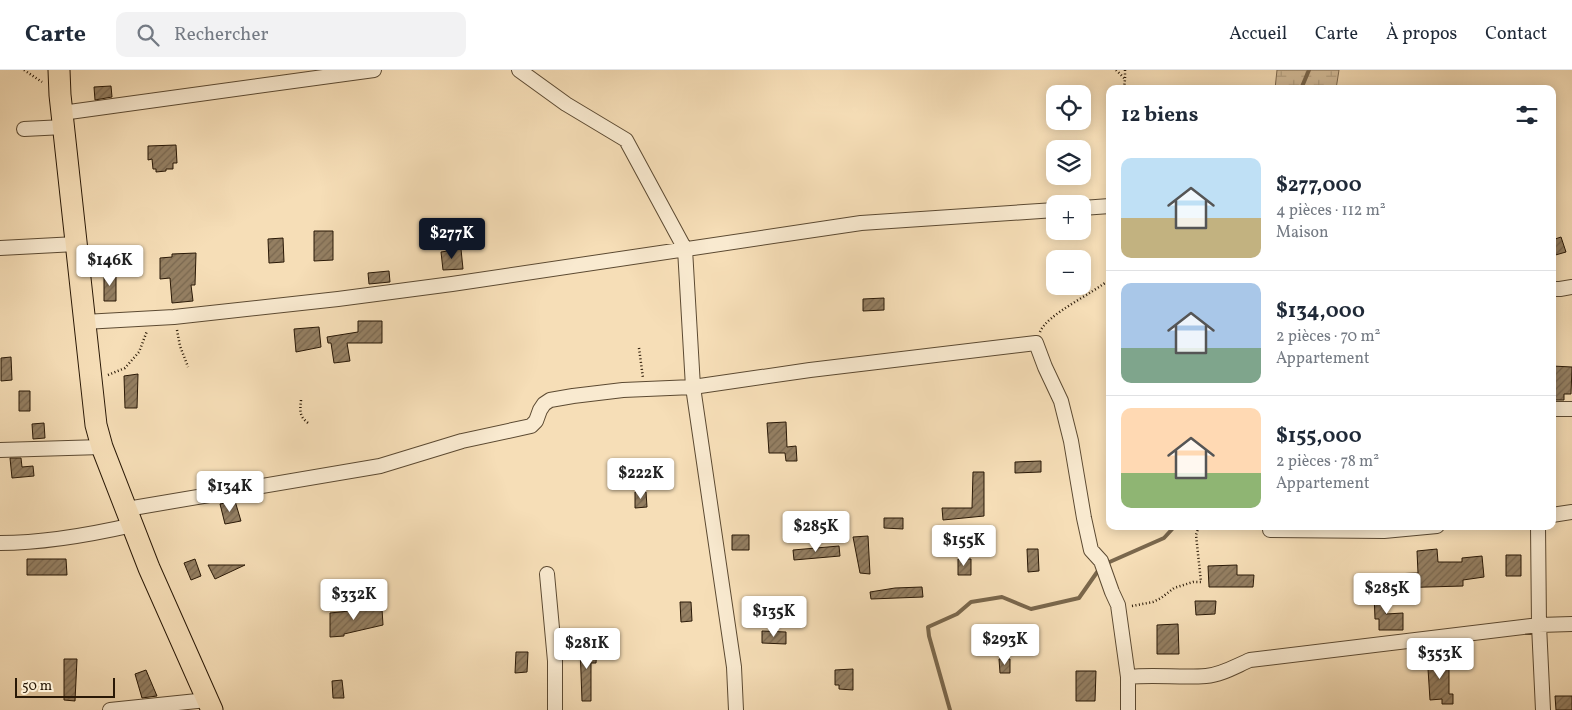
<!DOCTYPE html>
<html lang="fr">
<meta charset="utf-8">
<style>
:root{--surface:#fff;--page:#f2f2f3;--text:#1f2937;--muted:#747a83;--line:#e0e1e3;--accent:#111827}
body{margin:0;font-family:Vollkorn,serif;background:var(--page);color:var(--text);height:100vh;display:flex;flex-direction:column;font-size:19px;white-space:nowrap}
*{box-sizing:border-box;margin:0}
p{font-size:16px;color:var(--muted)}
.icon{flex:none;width:28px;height:28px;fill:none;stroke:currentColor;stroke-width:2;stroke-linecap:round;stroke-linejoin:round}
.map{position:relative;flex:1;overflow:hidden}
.details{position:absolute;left:1106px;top:15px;width:450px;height:445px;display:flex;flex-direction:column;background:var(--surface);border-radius:10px;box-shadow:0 2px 12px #0003}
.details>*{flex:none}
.controls{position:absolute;left:1046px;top:15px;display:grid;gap:10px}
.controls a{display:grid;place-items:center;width:45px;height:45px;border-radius:10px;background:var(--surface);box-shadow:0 2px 12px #0003;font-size:25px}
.scale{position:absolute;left:15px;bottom:12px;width:100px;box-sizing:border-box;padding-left:5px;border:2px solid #291806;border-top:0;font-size:14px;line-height:18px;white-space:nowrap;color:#291806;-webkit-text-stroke:4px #f9ead0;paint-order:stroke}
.price{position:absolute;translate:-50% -42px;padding:0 11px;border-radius:5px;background:#fff;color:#222;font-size:16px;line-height:32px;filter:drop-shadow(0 1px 2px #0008)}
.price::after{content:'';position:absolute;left:50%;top:30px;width:15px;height:11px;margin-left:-8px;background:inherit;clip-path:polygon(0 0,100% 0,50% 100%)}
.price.current{background:var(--accent);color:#fff}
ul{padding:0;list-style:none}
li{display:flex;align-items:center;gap:15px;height:125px;padding:0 15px}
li+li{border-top:1px solid var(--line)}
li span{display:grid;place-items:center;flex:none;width:140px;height:100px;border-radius:10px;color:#555}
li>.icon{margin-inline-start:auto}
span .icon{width:60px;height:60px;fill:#fffc;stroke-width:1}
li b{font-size:21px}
h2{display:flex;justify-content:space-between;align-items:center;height:60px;padding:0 15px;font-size:21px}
header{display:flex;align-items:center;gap:30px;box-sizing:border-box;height:70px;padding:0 25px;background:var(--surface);border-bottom:1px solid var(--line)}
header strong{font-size:24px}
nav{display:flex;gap:28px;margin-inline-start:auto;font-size:18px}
.search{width:350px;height:45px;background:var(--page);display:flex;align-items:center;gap:12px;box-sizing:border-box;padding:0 18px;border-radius:10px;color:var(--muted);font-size:19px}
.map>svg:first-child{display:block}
.wetland{fill:url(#wetland-marsh);stroke:#7e6a50}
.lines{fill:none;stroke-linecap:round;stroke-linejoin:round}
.stream{stroke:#7a674c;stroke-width:4}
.building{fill:url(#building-hatch);stroke:#291806}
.minor-casing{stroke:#5c4a32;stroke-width:16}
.highway-casing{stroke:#291806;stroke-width:23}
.path{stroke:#291806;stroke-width:2.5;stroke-dasharray:1 2.5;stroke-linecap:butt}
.minor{stroke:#f9ead0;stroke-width:14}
.highway{stroke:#f6deb7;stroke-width:21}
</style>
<header>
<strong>Carte</strong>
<div class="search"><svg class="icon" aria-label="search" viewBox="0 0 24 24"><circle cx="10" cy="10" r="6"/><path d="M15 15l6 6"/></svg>Rechercher</div>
<nav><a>Accueil</a><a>Carte</a><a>À propos</a><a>Contact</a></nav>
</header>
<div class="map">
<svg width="1572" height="640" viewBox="0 0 1572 640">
<defs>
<pattern id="wetland-marsh" width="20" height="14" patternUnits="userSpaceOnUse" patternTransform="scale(1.25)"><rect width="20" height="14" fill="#d3bc99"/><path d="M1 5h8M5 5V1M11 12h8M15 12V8" fill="none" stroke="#b5a182"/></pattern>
<pattern id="building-hatch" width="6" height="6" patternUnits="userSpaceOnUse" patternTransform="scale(1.25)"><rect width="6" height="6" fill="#947f62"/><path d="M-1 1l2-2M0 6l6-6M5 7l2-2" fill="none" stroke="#79674f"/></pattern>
</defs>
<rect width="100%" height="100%" fill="#f6deb7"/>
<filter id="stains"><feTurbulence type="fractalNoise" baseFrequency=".004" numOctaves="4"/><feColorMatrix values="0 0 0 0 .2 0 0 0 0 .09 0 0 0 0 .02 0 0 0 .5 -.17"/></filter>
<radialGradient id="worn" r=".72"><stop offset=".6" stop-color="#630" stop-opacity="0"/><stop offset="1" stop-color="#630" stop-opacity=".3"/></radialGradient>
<!-- wetland -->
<path class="wetland" d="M1277,0h62l-3,19h-61z"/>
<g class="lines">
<!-- stream -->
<path class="stream" d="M1301,19l8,-19
M1105,494l59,-26 11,-12
M950,640l-21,-74 -1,-9 29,-13 14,-12 31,-5 29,12 48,-11 21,-30"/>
</g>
<!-- building -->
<path class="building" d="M111,16l1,11 -17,3 -1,-13z
M176,75l1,18h-4v6h-7v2l-10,1v-3h-3l-1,-10 -4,1v-14z
M314,161h19v29l-19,1z
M1561,167l5,15 -14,4v-16z
M283,168l1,24 -15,1 -1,-24z
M461,179l2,20 -20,1 -2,-18z
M196,183l-1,32h-4l2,16 -21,2 -2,-25 -10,1v-21l12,-1v-3z
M389,201l1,11 -21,2 -1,-11z
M104,204h12v27h-12z
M884,228v12l-21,1v-12z
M358,251h24v22h-35l3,18 -16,2 -3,-20h-3l-1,-6 31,-5z
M319,257l2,20 -25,5 -2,-23z
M11,287l1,23 -11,1v-23z
M1552,296l20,1 -1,27h-7v6h-12z
M138,304l-1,34h-12l-1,-32z
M19,321h11v20h-11z
M786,352l1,25 9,-1 1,15h-11l-1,-8h-16l-2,-30z
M44,353l1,15 -12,1 -1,-15z
M10,388h11l1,9 11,-1 1,10 -22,2z
M1041,391v11l-26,1v-11z
M973,402h11v44l-41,4 -1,-12h30z
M635,422h11l1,15 -12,1z
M235,431l6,20 -16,3 -5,-20z
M884,448h19v11l-19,-1z
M732,465h17v15h-17z
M868,466l2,38 -10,-1 -7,-36z
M839,476l1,10 -46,4 -1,-10z
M1027,479h11l1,22 -11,1z
M1437,479l1,13h24v-4l20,-2 2,21 -21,3v6l-71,2v-14l26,-1 -1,-22z
M1506,485h15v21h-15z
M27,489h39l1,16h-40z
M195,489l6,17 -10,4 -7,-17z
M958,489h13v16h-13z
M208,495h37l-30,14z
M1237,495v10h17l-1,12h-44l-1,-21z
M922,517l1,10 -52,2 -1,-7 25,-4z
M1385,522l1,22 17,-1v17h-24v-11h-4l-1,-26z
M1195,531h21l-1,13 -19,1z
M680,532h11l1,19 -11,1z
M382,539l1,16 -39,9v2l-14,1v-24l29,-3z
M1178,554l1,30h-22v-29z
M762,561l24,1v12l-24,-1z
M580,576h17l-1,17h-5v38h-9z
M1447,580l1,19h1v25h4v10h-11v-5l-12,1 -2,-31h9l-1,-18z
M516,582h12l-1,20 -12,1z
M64,589h13l-2,42 -11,-1z
M999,589h11v14h-10z
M853,599v21l-14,-1v-4h-4v-15z
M146,600l11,26 -15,2 -7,-24z
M1076,601h20l-1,30h-19z
M342,610l2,18h-11l-1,-17z
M1555,626h17v14h-16z"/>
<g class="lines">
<!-- minor casing -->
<g class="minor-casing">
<path id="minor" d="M519,0l47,34 60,36 59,109 8,138 41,280 2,43
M62,43l312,-43
M24,59l40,-2
M1082,138l28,-2
M0,178l76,-4
M1552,219h8l12,-2
M84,252l90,-5 164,-18 114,-15 409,-61 194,-13
M1552,339h20
M0,380l102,-3
M127,439l253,-43 82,-25 69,-15 5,-5 4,-11 4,-6 6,-4 23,-4 50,-6 70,-3 117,-17 226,-27 9,24 16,34 10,40 13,77 7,32 10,11 11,31 6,13 10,72v33
M1552,445l20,-3
M1538,456l1,99 4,85
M1270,460l114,1 53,-5
M0,473c45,0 89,-8 133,-18
M547,504l8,87v49
M1128,607c26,-3 52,1 78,-1 15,-1 30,-10 44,-16l289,-35 33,-1
M110,640l97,-10"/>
</g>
<!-- highway casing -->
<g class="highway-casing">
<path id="highway" d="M59,0l1,25 36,330 6,22 47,121 63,142"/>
</g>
<!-- path -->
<path class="path" d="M24,0l18,12
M1116,0l9,9 -1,10
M1125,8v-8
M177,260l3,16 8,21
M1040,262c7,-18 54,-39 70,-53
M639,278l4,30
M108,305l17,-7 14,-16 8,-21
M301,330c-1,11 -2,16 7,23
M1132,536l21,-4 8,-4 13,-10 19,-6h8l-5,-47 3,-9"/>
<!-- minor -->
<use href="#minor" class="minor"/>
<!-- highway -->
<use href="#highway" class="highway"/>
</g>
<rect width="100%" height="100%" filter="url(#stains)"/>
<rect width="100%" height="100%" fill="url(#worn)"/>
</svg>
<div class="controls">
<a><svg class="icon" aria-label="locate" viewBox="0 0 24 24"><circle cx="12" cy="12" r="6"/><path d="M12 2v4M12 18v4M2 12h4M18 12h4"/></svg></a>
<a><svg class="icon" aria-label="layers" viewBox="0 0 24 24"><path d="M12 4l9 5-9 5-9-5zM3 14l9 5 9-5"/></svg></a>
<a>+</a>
<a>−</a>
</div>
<div class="scale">50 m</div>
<b class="price current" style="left:452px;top:190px">$277K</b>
<b class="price" style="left:110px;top:217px">$146K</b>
<b class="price" style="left:641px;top:430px">$222K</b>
<b class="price" style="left:230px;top:443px">$134K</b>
<b class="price" style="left:816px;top:483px">$285K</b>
<b class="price" style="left:964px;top:497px">$155K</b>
<b class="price" style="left:1387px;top:545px">$285K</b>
<b class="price" style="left:354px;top:551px">$332K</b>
<b class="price" style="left:774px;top:568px">$135K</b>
<b class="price" style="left:1005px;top:596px">$293K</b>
<b class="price" style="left:587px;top:600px">$281K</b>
<b class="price" style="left:1440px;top:610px">$353K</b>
<section class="details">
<h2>12 biens<svg class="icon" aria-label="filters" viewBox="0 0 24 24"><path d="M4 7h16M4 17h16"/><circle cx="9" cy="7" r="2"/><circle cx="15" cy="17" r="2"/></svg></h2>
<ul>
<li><span style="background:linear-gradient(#bfe0f5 60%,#c2b280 0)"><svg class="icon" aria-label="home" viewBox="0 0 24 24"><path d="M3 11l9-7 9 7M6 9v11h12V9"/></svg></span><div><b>$277,000</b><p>4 pièces · 112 m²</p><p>Maison</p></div></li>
<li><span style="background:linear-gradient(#a9c7e8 65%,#7fa58c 0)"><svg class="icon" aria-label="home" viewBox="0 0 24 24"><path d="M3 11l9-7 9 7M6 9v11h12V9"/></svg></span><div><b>$134,000</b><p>2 pièces · 70 m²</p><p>Appartement</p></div></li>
<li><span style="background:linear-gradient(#ffd9b3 65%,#8fb573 0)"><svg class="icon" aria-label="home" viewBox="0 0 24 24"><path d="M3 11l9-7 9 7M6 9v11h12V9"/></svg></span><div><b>$155,000</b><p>2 pièces · 78 m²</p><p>Appartement</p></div></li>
</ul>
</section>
</div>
